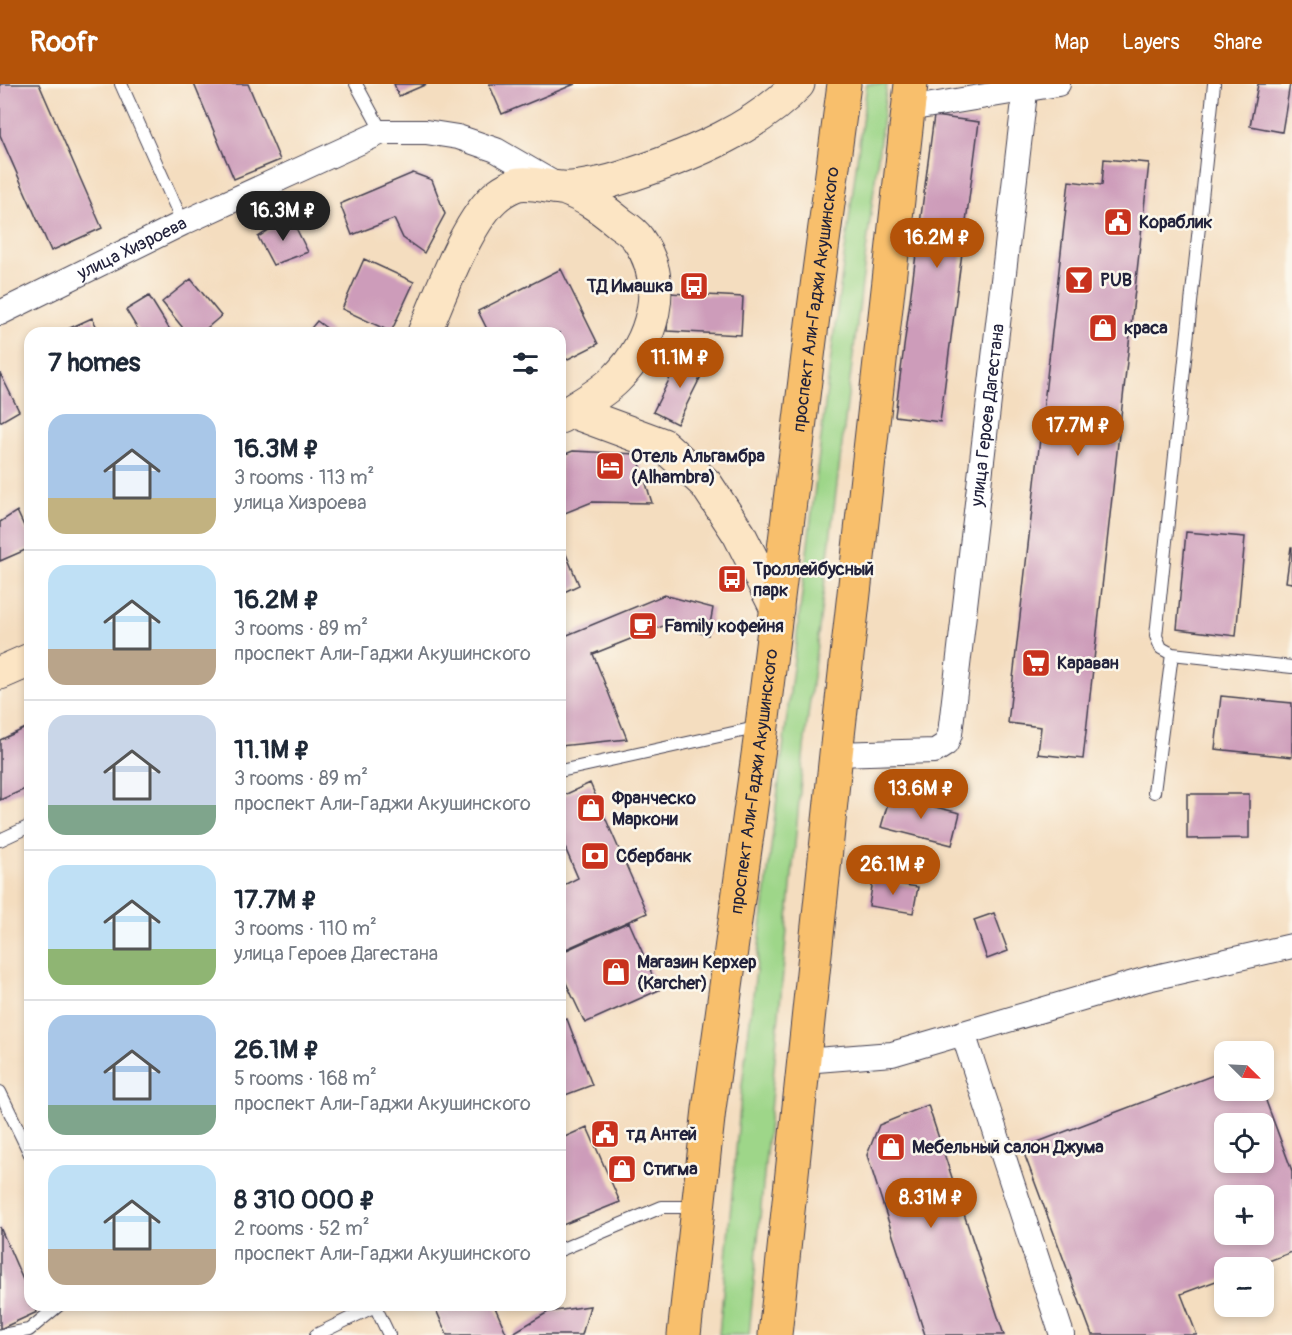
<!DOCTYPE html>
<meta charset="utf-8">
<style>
:root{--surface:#fff;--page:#f2f2f3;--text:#1f2937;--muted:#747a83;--line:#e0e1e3;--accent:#b45309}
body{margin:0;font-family:Pangolin,sans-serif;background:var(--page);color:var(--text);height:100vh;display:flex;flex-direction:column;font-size:22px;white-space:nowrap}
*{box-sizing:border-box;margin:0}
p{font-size:20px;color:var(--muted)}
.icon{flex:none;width:33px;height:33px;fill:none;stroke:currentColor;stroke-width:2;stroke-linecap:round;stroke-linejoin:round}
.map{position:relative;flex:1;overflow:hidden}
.details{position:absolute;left:24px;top:243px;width:542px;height:984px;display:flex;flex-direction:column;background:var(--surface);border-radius:18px;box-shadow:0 3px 9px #0003}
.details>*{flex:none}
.needle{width:39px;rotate:114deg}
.tools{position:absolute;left:1214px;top:957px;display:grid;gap:12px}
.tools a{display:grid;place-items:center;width:60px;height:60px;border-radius:12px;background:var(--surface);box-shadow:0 3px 9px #0003;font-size:30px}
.price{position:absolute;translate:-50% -51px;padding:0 14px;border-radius:21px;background:var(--accent);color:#fff;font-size:20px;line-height:39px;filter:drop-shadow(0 2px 3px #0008)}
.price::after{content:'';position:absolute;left:50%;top:36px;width:18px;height:14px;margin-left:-9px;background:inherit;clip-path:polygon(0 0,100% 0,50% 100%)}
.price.selected{background:#222;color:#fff}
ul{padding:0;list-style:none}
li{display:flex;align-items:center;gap:18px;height:150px;padding:0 24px}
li+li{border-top:2px solid var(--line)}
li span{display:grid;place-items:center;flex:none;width:168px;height:120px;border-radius:18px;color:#555}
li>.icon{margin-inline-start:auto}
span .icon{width:72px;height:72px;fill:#fffc;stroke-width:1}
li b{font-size:26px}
h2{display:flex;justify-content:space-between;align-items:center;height:72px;padding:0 24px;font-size:26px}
header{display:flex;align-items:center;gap:36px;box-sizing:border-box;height:84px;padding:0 30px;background:var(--accent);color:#fff}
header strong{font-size:28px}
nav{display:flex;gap:33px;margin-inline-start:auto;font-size:21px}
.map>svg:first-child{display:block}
.green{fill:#9ed689;stroke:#607c62;stroke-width:1.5}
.building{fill:#cd9cba;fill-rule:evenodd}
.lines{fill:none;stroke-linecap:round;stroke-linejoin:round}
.service-casing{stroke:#423e4f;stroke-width:14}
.minor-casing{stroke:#423e4f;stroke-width:26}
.secondary-casing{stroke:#423e4f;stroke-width:35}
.primary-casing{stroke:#423e4f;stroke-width:35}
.service{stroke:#fff;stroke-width:12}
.minor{stroke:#fff;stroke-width:24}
.secondary{stroke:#fce5c4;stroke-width:33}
.primary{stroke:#f8bf6c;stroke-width:33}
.labels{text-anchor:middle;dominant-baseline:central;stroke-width:5;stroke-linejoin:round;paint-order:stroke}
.poi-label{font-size:18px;font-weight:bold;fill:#22223b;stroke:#fbf7ec;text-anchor:start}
.street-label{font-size:18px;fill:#22223b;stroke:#fbf7ec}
</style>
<header>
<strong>Roofr</strong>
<nav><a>Map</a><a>Layers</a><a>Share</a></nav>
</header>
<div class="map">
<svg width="1292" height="1251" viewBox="0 0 1292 1251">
<rect width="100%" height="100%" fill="#fbf7ec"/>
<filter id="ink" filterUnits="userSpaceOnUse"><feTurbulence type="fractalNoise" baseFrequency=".0167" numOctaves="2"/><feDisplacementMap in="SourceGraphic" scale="12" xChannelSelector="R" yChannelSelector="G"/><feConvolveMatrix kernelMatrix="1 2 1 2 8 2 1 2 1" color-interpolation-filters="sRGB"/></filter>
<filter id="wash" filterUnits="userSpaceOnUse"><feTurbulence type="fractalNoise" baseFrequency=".008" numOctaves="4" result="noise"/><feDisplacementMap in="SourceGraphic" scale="24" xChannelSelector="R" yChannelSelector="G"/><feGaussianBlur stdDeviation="1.35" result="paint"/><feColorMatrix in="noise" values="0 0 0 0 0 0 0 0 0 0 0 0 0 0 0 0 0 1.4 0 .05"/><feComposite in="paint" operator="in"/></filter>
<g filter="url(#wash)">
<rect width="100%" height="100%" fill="#f4ddbf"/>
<!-- green -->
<path class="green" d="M867,0h20l-83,664 -55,587h-30l23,-250 88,-721z"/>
<g id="blocks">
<!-- building -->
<path class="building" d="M0,0h39l63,144 -51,23 -51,-116z
M194,0h54l32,76 -46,19z
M394,0h33l-28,12z
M489,0h86l-73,30z
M1258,0h32l-8,48 -32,-6z
M934,32l45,6 -39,300 -45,-6z
M1104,75l45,4 -66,596 -45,-5 3,-27 -33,-4 61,-542 33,4z
M413,89l19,7 13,34 -21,39 -21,-15 -9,-19 -42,16 -12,-31z
M290,132l18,36 -35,13 -15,-28z
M364,175l50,23 -23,50 -49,-23z
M561,185l37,75 -38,19v-30h-71l-11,-22z
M191,195l30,37 -20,17h-14l-25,-31z
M669,209l74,4 -2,38 -74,-4z
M149,212l23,37h-32l-14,-23z
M92,234l8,15h-41z
M317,237l16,12h-26z
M682,270l24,12 -29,58 -24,-12z
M0,289l19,38 -19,11z
M573,367l64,3 15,49 -60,-1 -32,13v-59z
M17,427l13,28v9l-30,13v-39z
M1186,448l59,5 -9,99 -59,-7z
M560,456l19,45 -19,9z
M1291,463h1v36l-6,-1z
M664,511l49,13 -5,27 -40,-11 -75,30 34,85 -67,7v-108z
M1221,612l71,7v54l-77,-8z
M30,642v61l-30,13v-60z
M590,699l57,130 -81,36 -6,-16v-46l18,-9 -18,-42v-39z
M1187,710h62v44l-62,1z
M890,712l70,17 -8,32 -71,-18z
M873,796l45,7 -5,26 -44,-7z
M994,829l14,38 -21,8 -13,-39z
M629,838l30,68 -74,33 -25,-53v-17z
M567,935l25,66 -32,12v-76z
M1224,987v19h38l30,81v81l-41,16h-27v10l-43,16 16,41h-105l-70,-187zM1224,1040h39v38h-39zM1224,1112h39v38h-39z
M928,1021l76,230h-79l-58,-180 12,-30z
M587,1043l33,75 -60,24v-87z
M0,1143l30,69v9h4l3,7 -37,17z
M434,1221h60l13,30h-60z
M590,1222l-8,29h-69v-2l35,-21z"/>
</g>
</g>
<g filter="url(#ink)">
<use href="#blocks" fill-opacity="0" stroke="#423e4f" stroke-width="1.5"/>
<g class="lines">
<!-- service casing -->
<g class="service-casing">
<path id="service" d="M121,0l62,139
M356,0l26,48
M1214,0l-58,552 5,12 11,6 120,13
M560,687l200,-44
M1154,708l18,-138
M0,756l30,-14
M0,1008l30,62
M560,1166l102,-43h34
M2,1251l27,-5 30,-25
M316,1251l59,-29 14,29"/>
</g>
<!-- minor casing -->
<g class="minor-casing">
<g id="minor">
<path d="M908,25l150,-25"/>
<path id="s1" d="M0,229l183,-90 199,-91h44l32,5 38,13 57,33"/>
<path id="s2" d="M836,670l99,-3 11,-7 4,-10 76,-650"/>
<path d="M963,949l99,302"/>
<path d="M804,977l88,-7 255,-75 145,-33"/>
</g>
</g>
<!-- secondary casing -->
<g class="secondary-casing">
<path id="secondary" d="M563,104c26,10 37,19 58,36 6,4 13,9 17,15 32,45 15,103 -22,140 -13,13 -29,22 -45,32
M424,249c16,-37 44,-116 75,-139 5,-4 14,-9 20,-10 13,-2 29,3 41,4 10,1 22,-1 32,-3 15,-2 30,-7 44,-12 57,-19 120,-45 162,-89
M560,333l11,-6 92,34 43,39 33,50 38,75
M0,589l30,-13"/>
</g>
<!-- primary casing -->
<g class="primary-casing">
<g id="primary">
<path id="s3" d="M684,1251l25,-226 53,-383 50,-402 32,-240"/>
<path d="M775,1251l61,-581 75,-670"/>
</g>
</g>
<!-- service -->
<use href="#service" class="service"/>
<!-- minor -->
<use href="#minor" class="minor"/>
<!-- secondary -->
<use href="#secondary" class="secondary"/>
<!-- primary -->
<use href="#primary" class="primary"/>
</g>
</g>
<!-- icons -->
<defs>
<g id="civic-square" transform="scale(1.5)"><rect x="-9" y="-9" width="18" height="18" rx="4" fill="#c8321e" stroke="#fbf7ec"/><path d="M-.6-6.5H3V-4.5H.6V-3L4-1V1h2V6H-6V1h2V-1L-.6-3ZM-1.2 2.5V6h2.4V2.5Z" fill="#fff"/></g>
<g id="bar-square" transform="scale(1.5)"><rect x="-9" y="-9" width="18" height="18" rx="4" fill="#c8321e" stroke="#fbf7ec"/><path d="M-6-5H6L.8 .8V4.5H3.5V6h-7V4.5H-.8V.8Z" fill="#fff"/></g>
<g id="bus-square" transform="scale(1.5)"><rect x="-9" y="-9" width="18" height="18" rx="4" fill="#c8321e" stroke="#fbf7ec"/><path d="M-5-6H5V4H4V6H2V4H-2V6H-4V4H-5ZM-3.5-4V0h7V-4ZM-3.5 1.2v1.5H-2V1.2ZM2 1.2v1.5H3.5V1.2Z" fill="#fff"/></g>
<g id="shop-square" transform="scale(1.5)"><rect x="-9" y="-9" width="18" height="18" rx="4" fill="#c8321e" stroke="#fbf7ec"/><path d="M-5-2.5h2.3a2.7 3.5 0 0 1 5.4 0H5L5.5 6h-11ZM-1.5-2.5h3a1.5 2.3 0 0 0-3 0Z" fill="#fff"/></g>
<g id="hotel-square" transform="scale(1.5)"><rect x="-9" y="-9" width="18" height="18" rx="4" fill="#c8321e" stroke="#fbf7ec"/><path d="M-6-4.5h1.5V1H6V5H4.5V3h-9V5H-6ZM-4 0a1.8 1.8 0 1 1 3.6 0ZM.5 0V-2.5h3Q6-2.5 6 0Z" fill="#fff"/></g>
<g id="cafe-square" transform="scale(1.5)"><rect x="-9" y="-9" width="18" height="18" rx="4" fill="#c8321e" stroke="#fbf7ec"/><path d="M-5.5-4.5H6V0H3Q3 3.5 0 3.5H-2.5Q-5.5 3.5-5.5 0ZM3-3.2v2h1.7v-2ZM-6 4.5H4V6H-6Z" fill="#fff"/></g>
<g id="supermarket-square" transform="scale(1.5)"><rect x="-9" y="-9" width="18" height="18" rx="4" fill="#c8321e" stroke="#fbf7ec"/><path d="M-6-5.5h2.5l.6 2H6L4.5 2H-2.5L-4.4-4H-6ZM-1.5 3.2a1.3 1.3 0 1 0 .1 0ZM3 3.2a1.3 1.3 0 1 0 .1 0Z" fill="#fff"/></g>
<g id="bank-square" transform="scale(1.5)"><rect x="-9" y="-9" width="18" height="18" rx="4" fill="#c8321e" stroke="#fbf7ec"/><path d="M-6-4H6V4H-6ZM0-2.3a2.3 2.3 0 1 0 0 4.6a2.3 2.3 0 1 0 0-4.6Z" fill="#fff"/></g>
</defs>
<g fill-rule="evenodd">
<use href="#civic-square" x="1118" y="138"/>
<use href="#bar-square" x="1079" y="196"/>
<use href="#bus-square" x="694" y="202"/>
<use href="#shop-square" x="1103" y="244"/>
<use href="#hotel-square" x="610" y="382"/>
<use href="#bus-square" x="732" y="495"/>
<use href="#cafe-square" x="643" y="542"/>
<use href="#supermarket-square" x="1036" y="579"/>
<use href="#shop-square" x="591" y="724"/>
<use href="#bank-square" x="595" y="772"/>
<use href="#shop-square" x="616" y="888"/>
<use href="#civic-square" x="605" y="1050"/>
<use href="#shop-square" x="891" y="1063"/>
<use href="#shop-square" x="622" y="1085"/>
</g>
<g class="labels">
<!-- poi labels -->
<g class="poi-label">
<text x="1139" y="138">Кораблик</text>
<text x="1100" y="196">PUB</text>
<text x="673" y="202" text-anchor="end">ТД Имашка</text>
<text x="1124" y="244">краса</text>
<text x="631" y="372">Отель Альгамбра<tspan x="631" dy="21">(Alhambra)</tspan></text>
<text x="753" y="485">Троллейбусный<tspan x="753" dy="21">парк</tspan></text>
<text x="664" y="542">Family кофейня</text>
<text x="1057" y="579">Караван</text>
<text x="612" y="714">Франческо<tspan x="612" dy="21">Маркони</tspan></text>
<text x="616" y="772">Сбербанк</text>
<text x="637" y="878">Магазин Керхер<tspan x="637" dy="21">(Karcher)</tspan></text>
<text x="626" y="1050">тд Антей</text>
<text x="912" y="1063">Мебельный салон Джума</text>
<text x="643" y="1085">Стигма</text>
</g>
<!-- street labels -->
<g class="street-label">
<text stroke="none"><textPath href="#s1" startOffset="147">улица Хизроева</textPath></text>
<text stroke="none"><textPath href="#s3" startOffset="1044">проспект Али-Гаджи Акушинского</textPath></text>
<text stroke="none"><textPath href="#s2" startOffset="444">улица Героев Дагестана</textPath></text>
<text stroke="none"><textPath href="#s3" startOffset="558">проспект Али-Гаджи Акушинского</textPath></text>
</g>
</g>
</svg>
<div class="tools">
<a><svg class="needle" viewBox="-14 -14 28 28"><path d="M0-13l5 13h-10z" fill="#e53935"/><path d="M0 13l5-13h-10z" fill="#747a83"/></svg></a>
<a><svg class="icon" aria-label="locate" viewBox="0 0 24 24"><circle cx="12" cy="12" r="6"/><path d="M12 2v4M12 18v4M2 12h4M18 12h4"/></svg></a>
<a>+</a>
<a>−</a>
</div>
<b class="price selected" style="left:283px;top:158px">16.3M ₽</b>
<b class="price" style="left:937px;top:185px">16.2M ₽</b>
<b class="price" style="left:680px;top:305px">11.1M ₽</b>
<b class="price" style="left:1078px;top:373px">17.7M ₽</b>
<b class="price" style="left:921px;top:736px">13.6M ₽</b>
<b class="price" style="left:893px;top:812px">26.1M ₽</b>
<b class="price" style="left:931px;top:1145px">8.31M ₽</b>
<section class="details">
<h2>7 homes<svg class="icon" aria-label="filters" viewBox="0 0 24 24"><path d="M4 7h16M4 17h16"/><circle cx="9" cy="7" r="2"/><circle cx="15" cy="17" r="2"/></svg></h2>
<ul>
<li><span style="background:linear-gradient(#a9c7e8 70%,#c2b280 0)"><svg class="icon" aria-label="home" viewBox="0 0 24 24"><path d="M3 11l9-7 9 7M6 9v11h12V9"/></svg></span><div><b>16.3M ₽</b><p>3 rooms · 113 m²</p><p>улица Хизроева</p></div></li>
<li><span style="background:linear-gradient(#bfe0f5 70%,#b9a48a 0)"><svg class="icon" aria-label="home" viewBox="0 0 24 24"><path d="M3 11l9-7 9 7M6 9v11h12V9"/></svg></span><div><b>16.2M ₽</b><p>3 rooms · 89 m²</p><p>проспект Али-Гаджи Акушинского</p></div></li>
<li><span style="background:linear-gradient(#c9d6e8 75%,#7fa58c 0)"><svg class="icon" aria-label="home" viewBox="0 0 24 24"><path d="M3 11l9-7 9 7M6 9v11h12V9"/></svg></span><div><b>11.1M ₽</b><p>3 rooms · 89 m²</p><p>проспект Али-Гаджи Акушинского</p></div></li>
<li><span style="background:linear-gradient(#bfe0f5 70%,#8fb573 0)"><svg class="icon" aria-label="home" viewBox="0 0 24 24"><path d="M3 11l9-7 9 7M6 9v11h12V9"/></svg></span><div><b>17.7M ₽</b><p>3 rooms · 110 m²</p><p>улица Героев Дагестана</p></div></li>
<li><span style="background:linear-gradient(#a9c7e8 75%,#7fa58c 0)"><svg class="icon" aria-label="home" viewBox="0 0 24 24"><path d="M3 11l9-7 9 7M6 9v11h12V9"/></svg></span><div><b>26.1M ₽</b><p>5 rooms · 168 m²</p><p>проспект Али-Гаджи Акушинского</p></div></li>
<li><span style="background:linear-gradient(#bfe0f5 70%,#b9a48a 0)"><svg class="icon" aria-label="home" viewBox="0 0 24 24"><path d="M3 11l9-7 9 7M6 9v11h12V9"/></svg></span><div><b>8 310 000 ₽</b><p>2 rooms · 52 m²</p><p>проспект Али-Гаджи Акушинского</p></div></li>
</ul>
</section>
</div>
